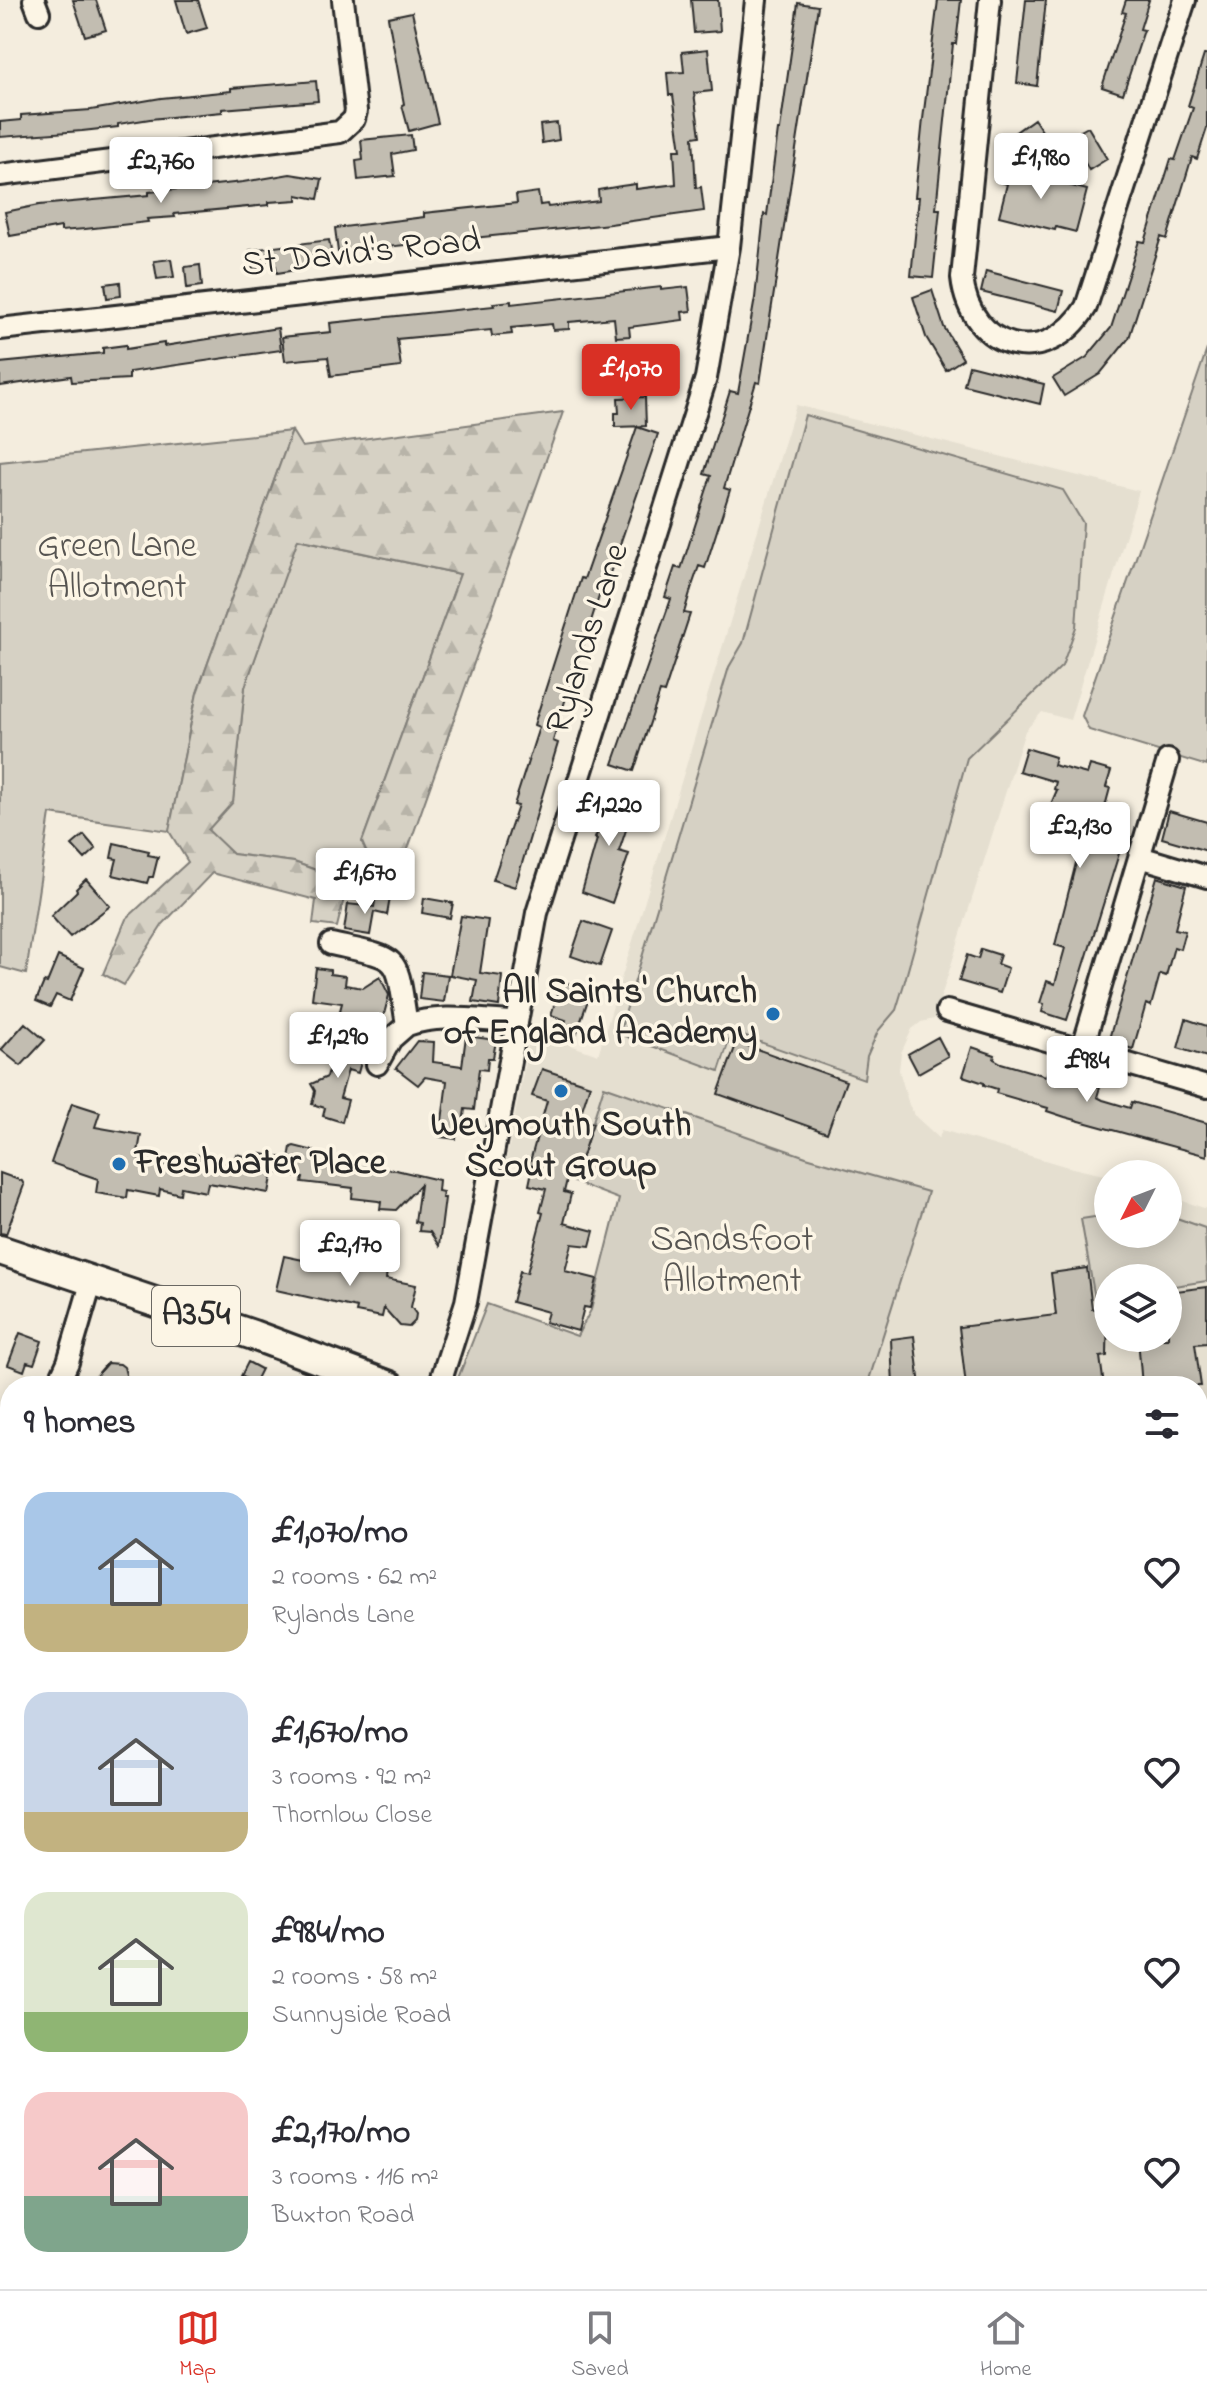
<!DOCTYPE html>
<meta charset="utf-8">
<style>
:root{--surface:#fff;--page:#f7f7f7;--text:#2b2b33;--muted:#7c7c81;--line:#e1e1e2;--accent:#d93025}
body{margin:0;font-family:"Indie Flower",sans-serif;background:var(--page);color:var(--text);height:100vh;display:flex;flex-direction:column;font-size:30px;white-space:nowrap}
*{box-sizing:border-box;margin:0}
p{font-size:26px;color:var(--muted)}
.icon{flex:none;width:44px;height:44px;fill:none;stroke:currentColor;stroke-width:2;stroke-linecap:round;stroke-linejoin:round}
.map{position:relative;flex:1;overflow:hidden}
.panel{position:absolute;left:0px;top:1376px;width:1208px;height:914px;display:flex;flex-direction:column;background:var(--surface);border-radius:32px 32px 0 0;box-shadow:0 4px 20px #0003}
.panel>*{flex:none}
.needle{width:52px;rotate:228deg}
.fabs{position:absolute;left:1094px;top:1160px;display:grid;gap:16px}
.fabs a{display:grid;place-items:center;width:88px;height:88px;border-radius:50%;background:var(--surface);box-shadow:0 4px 20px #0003;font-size:40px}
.price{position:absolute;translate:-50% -68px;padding:0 18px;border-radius:8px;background:#fff;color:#222;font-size:26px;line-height:52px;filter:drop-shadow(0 2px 4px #0008)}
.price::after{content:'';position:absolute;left:50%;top:48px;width:24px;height:18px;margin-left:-12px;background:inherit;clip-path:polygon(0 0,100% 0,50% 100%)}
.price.current{background:var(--accent);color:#fff}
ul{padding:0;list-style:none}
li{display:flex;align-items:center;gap:24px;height:200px;padding:0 24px}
li span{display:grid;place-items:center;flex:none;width:224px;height:160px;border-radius:24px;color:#555}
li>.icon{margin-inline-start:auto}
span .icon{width:96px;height:96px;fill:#fffc;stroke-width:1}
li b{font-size:34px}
h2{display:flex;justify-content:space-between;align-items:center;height:96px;padding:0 24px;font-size:34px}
.tabs{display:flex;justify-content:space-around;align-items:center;height:112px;border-top:2px solid var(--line);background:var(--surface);font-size:22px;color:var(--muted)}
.tabs a{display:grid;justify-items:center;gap:4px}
.tabs .current{color:var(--accent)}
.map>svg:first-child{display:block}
.built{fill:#e5dfd0;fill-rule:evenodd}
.green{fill:#d6d1c4;stroke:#807e78;stroke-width:2}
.forest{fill:url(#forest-firs);stroke:#807e78;stroke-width:2}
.building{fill:#c2bdb1;stroke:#2b2b2b;stroke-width:2}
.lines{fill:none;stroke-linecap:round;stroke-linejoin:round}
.minor-casing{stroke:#2b2b2b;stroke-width:26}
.major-casing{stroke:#2b2b2b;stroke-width:30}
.highway-casing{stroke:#2b2b2b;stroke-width:34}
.minor{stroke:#fcf5e5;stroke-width:20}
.major{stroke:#fcf5e5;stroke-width:24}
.highway{stroke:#fcf5e5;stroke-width:28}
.poi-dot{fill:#1f6fb2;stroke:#fcf5e5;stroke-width:3}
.labels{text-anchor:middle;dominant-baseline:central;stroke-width:7;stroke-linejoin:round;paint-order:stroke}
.shield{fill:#fcf5e5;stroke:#6a6863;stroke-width:2}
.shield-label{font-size:34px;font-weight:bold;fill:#2b2b2b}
.street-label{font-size:36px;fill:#2b2b2b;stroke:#fcf5e5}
.park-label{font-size:36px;fill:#565451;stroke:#fcf5e5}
.poi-label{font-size:36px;font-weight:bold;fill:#2b2b2b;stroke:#fcf5e5;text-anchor:end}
</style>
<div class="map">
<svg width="1207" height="2289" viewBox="0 0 1207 2289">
<defs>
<pattern id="forest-firs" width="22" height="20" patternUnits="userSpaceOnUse" patternTransform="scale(2)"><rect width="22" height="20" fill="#d6d1c4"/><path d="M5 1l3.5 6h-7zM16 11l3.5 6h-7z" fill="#b8b4a9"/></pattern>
</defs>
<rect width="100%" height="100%" fill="#f4edde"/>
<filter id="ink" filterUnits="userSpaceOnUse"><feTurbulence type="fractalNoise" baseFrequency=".0125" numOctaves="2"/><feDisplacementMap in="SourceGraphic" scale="16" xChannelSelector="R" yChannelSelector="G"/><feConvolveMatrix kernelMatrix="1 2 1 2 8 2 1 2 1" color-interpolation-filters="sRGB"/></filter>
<g filter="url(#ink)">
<!-- built -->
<path class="built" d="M796,405l343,86 -69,229 -28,-8 -17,19 -91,288 -13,3 -9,7 -11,24 -2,17 10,35 7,12 23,21 3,-8 126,37 40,9v58h60v-38l39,13v406h-9v-229h-331l60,-194 -120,-35 -203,-71 -30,96 -68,-20 25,-131 67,24zM1108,1278h60v60h-60z"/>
<!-- green -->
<path class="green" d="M1207,349v417l-118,-36 -7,-14z
M805,415l258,75 20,33 -7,104 -14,39 -95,92 -63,226 -8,26 -18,21 -11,25 -3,23 -132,-47 -13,39 -100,-37 110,-367 14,-24z
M292,431l-95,262 -28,138 -119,-17 -24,160 -26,-7v-505z
M297,539l163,35 -98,268 8,19 -21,21 -55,-20 -62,-8 -25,-24 26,-29 12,-114z
M604,1086l202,71 122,35 -61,194h-412l32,-82 90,32 14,-26 28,-111 -45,-17z
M1108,1215v19h60v-19l37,13 2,53 -39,6v-9h-60v19l-13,2 -14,-80z
M574,2280h296l19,9h-315z"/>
<!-- forest -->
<path class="forest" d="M563,412l-159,448 -16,5 -18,-4 -8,-19 98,-268 -162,-35 -53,148 -12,115 -25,28 25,24 61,8 54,20 -11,45 -24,-3 3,-24 -104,-27 -49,51 -39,61 -21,-11 23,-55 62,-57 -19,-31 28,-138 95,-262 10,16z"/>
<!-- building -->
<path class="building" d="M73,0h23l10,30 -21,6z
M176,0h22l9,28 -21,6z
M691,0h27l2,31 -26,2z
M938,0h23l-5,44h-3l-9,86 -8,79h4l-7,69 -22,-2 8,-79h-4l8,-78z
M1026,0h20l-9,86 -20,-3z
M1126,0h23l-9,29 4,1 -21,64 -21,-7 24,-74 -4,-1z
M798,3l20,3 -58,377 -4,-1 -32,106 6,2 -25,78 -6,-2 -8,23 -7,24 6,1 -26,79 -4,-1 -26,79 -21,-7 58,-165 -6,-2 10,-30 6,2 30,-93 -7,-2 26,-83 8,2 17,-95 9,-84 3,1 11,-85h2z
M412,12l26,111 -29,8 -7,-26 2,-1 -16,-87z
M708,49l4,42 -18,2 6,43 -7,1 3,51 5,-1 3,24 -94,13 -272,28 -3,-24 89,-11v-4l93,-10 -1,-8 22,-3 2,13 7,-1 1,3 51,-6 -1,-11 23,-4 15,-2v5l40,-5 -2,-34h7l-8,-55h-4l-2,-22 17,-1 -2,-20z
M1204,55h3v73l-10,31 -5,-2 -25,82 -6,-2 -32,101 -29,36 -36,22 -11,-18 34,-21 24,-29 28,-87 6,1 26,-83 4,1 18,-52 -5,-2z
M316,81l2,20 -96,8v3l-72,7 -32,5v3l-36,4 -82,6v-15l21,-2v-5l70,-5 70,-12 70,-7v-3z
M1034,119l12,18 -31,22 -12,-18z
M557,123l2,17 -17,3 -2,-18z
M1088,127l19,32 -18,11 -19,-33z
M411,135l2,15 -21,4 3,22 -37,4 -2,-19 7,-1 -2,-20z
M1004,168l83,22 -11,42 -20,-5 -1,3 -56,-14 8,-32 -6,-2z
M290,174l32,5 -4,20 -21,-4v5l-28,2v3l-95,9 1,3 -28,2 1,3 -63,7 -24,2v-4l-51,9 -5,-24 34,-7 110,-10v-3l94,-10z
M329,240l4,21 -38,5 1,4 -19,3 -1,-7 -23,4 -3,-20z
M171,259l3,18 -17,2 -3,-18z
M200,265l2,21 -15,2 -2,-21z
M986,271l77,20 -5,20 -77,-19z
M120,282l1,14 -14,2 -2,-14z
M661,287v3l27,-3 3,24 -9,1 1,8 -54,7 1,9 -14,1 -2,-19 -45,4v7l-16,1 -1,-6 -41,4 1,6 -20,2 -1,-6 -94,9 4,28 -70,9 -3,-19 -43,4 -3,-24 49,-5 -1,-9 164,-17 -1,-3 18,-2v3z
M932,290l12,37 19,32 -17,11 -20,-33 -13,-40z
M278,328l3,22 -152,22v7l-57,3 -1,-6 -71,10v-23l103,-10v-5l23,-3v4l38,-6v3z
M969,365l75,19 -4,20 -76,-19z
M645,397l1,29 -31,1v-14h4l-1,-15z
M637,427l21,7 -50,145 -3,-1 -40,123 -12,40 5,2 -43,144 -22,-7 25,-74 -4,-1 25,-78 -5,-2 47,-147 3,1z
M1026,748l29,9 -2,8 34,9 3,-9 21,6 -5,16 4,1 -7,26 22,7 -2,6 4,1 -60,192 -25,-8 2,-8 -4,-1 7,-22 8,3 10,-36 -10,-3 33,-129 -37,-12 6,-14 -3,-1 2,-7 -37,-11z
M606,792l29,11 -16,48 10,3 -17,49 -30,-11 15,-53 -2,-1 3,-7 -5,-2z
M1169,811l38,11v29l-45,-13z
M84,835l12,14 -11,10 -13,-14z
M114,843l35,8 -1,4 10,2 -5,20h-4l-2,6 -34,-8 4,-16 -6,-1z
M1157,877l29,9 -11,43 10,2 -5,18 -6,-2 -8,29 -6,-2 -9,32 -5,-2 -13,45 -25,-7z
M86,879l24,27 -40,31 -19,-21 26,-25 -1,-2z
M376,895l14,3 -3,17 -13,-3 -4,23 -26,-4 4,-27 26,3z
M424,898l29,5 -3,15 -28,-5z
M461,916l27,4 -8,53 22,3 -3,30 -26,-4 4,-22 -27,-5z
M583,921l29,10 -12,35 -29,-10z
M981,949l19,6 -3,9 11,4 -8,25 -41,-12 8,-26 11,4z
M58,956l26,12 -14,33 -14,-6 -6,12 -14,-6 8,-19 3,1z
M316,968l14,2v4l16,2 -1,9 18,3 17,-11 9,18 -7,27 -26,-7 -7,26 -16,-4 9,-34 -30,-4z
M422,972l26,3 -4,27 -25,-3z
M562,981l29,10 -17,50 -14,-5 6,-16 -15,-5z
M1186,1019l21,7v31l-29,-9z
M25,1023l20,17 -24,26 -20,-16z
M466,1036l30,4 -3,18h-5l-1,12 -8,-1 -5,41 -9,-1 -2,15h-5l-2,15 -16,-2 7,-56 -22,-4 -7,8 -22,-17 21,-27 17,1 -1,20 29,4z
M938,1037l10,19 -30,17 -10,-19z
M337,1039l28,8 -7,26 -10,-3 -8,28 8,2 -6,22 -19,-6 2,-8 -13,-4 3,-13 -4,-7 16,-7z
M737,1042l109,39 -19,52 -109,-39z
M972,1047l23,8 -1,4 7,4 45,13 2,-6 52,17 -3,10 6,3 27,8 2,-6 75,21v33l-142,-39 -18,-6 1,-3 -52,-15 1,-4 -13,-4v-2l-21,-7z
M542,1069l48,16 -11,34 14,4 -13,39 -8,-3 -8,33 7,2 -7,29 30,8 -4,15 -18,-2 -7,27 32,8 -7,29 -6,-1 -6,24 -33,-9 3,-10 -36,-10 8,-31 7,2 16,-60 -3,-1 6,-23 -17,-4 4,-19 -4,-1 18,-64 -15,-5z
M72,1103l28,9 -5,15 46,8 -4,23 43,10 3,-12 6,2 1,-5 44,10 2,-9 24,6 1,-6 28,5 2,-12 3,-1 20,5 -2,7 8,2 -1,7 35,4 1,-5 41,4 43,10 -1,11 5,1 -1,6h3l-6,48 -9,-14 -11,-1 1,-8 -5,-1 5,-37 -24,25 -16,-1 1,-7 -3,-1 -26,-3 1,-10 -51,-6 1,-4 -30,-6 -4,21 -61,-10 -2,9 -25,-5 -1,7 -20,-5 -1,7 -31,-6 -1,8 -31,-5 2,-14 -47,-16z
M0,1173l22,8 2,4 -18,49 -6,-1z
M284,1256l76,16 14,-9 8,1 5,6 -1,9 30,6 -5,22 5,7 -1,7 -6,6 -9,-1 -16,-18 -2,9 -26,-5 1,-4 -81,-18z
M1087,1268l5,41 16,-2 -1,49 -7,1 4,29h-138l-7,-59 97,-12 -5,-42z
M1207,1287v56l-12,1 6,42h-59l-4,-48h30v-38l9,-1 -1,-8z
M20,1333l22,8 -8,23 -7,-2 -3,9 -16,-6z
M914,1336l6,50h-27l-2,-47z
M248,1362l13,7 -7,14 -13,-7z
M107,1363l13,1 4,3 5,19h-23l-11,-9z"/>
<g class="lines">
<!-- minor casing -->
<g class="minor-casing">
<path id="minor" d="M34,0l5,13
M990,0l-28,278c8,73 85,93 124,29l99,-307
M0,175l340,-43 14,-13 2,-8 -13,-111
M0,329l729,-82
M1140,857l67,20
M331,944c74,16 64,9 76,81l-16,14 -14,25
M947,1011l260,76
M407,1025c33,-12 74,-4 108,-3
M1082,1050l86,-290
M57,1386l11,-24 24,-82
M439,1386l27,-84 71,-389 169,-535 23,-131 27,-247
M0,1512l10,-21
M0,1812l10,11
M1198,1817l9,-14
M0,1938l10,-9
M963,2289l4,-9"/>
</g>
<!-- major casing -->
<g class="major-casing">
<path id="major" d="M0,2092l10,4
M334,2280l16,9"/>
</g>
<!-- highway casing -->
<g class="highway-casing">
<path id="highway" d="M0,1250l253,85 137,51
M1198,1640l9,1"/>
</g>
<!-- minor -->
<use href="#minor" class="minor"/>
<!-- major -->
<use href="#major" class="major"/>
<!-- highway -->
<use href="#highway" class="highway"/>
</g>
</g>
<!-- markers -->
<g class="poi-dot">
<circle cx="773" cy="1014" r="8"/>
<circle cx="561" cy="1091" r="8"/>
<circle cx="119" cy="1164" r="8"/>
</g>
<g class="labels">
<!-- shield labels -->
<rect class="shield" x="152" y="1286" width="88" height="60" rx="6"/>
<g class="shield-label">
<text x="196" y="1316">A354</text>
</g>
<!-- street labels -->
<g class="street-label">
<text transform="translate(361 254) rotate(-6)">St David's Road</text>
<text transform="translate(589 639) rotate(-72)">Rylands Lane</text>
</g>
<!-- park labels -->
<g class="park-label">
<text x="117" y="547">Green Lane<tspan x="117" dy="41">Allotment</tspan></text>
<text x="732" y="1241">Sandsfoot<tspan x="732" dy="41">Allotment</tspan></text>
</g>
<!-- poi labels -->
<g class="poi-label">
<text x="757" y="993">All Saints' Church<tspan x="757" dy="41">of England Academy</tspan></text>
<text x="561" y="1126" text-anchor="middle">Weymouth South<tspan x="561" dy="41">Scout Group</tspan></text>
<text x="135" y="1164" text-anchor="start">Freshwater Place</text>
</g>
</g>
</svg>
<div class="fabs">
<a><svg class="needle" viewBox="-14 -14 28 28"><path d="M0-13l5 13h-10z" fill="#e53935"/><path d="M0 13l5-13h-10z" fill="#7c7c81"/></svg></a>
<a><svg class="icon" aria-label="layers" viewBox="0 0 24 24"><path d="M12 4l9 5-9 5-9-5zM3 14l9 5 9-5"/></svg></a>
</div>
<b class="price" style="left:1041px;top:201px">£1,980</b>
<b class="price" style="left:161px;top:205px">£2,760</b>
<b class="price current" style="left:631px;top:412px">£1,070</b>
<b class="price" style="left:609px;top:848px">£1,220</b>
<b class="price" style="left:1080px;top:870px">£2,130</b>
<b class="price" style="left:365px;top:916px">£1,670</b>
<b class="price" style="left:338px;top:1080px">£1,290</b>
<b class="price" style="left:1087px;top:1104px">£984</b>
<b class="price" style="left:350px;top:1288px">£2,170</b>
<section class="panel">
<h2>9 homes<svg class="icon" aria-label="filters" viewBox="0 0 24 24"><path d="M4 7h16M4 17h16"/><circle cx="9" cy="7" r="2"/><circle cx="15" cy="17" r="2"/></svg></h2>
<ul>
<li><span style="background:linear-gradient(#a9c7e8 70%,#c2b280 0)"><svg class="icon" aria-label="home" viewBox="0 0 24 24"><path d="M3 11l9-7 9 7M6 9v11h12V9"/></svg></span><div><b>£1,070/mo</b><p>2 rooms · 62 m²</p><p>Rylands Lane</p></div><svg class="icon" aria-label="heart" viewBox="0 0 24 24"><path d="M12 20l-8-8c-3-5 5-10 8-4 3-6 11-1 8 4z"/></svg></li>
<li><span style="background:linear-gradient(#c9d6e8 75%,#c2b280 0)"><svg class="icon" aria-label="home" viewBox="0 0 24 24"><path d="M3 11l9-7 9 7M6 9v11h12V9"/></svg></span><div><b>£1,670/mo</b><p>3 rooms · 92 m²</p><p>Thornlow Close</p></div><svg class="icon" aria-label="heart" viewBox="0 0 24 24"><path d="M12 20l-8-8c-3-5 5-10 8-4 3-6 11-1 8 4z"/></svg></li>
<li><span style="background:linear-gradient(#dfe7d0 75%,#8fb573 0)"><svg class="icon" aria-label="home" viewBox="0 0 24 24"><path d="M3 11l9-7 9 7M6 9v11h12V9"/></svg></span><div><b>£984/mo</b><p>2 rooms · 58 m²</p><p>Sunnyside Road</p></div><svg class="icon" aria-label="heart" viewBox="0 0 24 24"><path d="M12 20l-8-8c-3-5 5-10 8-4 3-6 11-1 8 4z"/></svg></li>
<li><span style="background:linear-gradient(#f6c9c9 65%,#7fa58c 0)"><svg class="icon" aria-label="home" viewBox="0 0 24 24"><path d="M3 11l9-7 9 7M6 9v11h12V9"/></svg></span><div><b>£2,170/mo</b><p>3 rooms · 116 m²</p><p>Buxton Road</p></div><svg class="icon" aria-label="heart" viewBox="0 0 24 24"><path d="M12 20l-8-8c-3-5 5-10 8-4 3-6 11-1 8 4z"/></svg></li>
</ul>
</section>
</div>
<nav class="tabs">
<a class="current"><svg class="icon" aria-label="map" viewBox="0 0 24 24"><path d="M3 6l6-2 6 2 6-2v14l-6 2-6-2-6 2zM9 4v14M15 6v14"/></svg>Map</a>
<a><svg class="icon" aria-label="saved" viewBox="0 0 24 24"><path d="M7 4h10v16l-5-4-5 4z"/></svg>Saved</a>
<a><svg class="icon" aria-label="home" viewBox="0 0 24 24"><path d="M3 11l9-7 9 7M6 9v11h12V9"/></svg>Home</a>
</nav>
